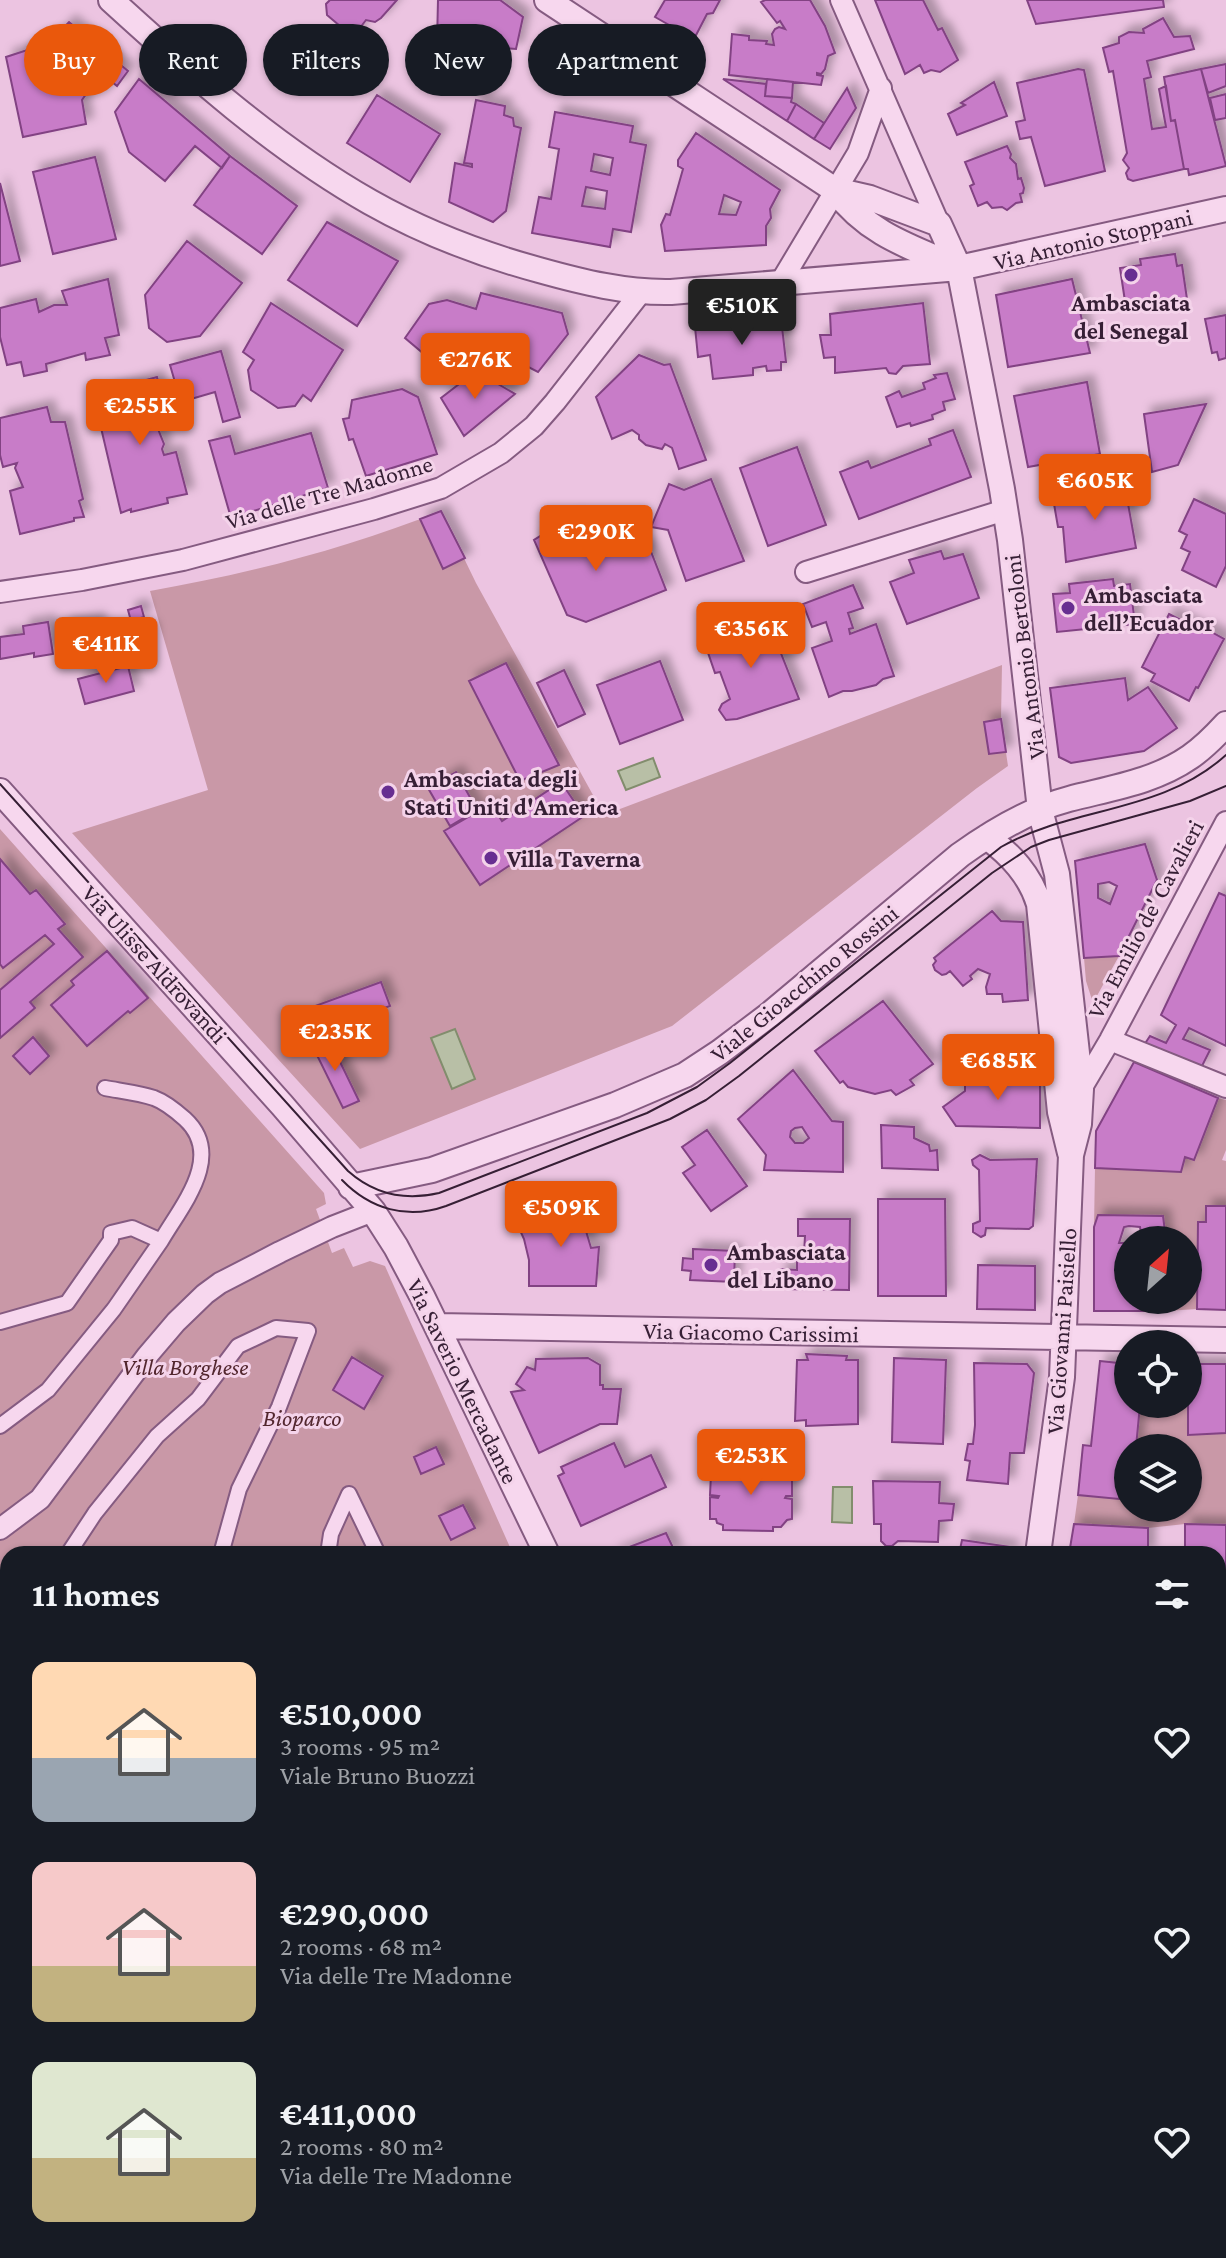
<!DOCTYPE html>
<meta charset="utf-8">
<style>
:root{--surface:#171b24;--page:#20242c;--text:#f1f3f6;--muted:#9ea1a6;--accent:#ea580c}
body{margin:0;font-family:"Crimson Pro",serif;background:var(--page);color:var(--text);height:100vh;display:flex;flex-direction:column;font-size:30px;white-space:nowrap}
*{box-sizing:border-box;margin:0}
p{font-size:26px;color:var(--muted)}
.icon{flex:none;width:44px;height:44px;fill:none;stroke:currentColor;stroke-width:2;stroke-linecap:round;stroke-linejoin:round}
.map{position:relative;flex:1;overflow:hidden}
.side{position:absolute;left:0px;top:1546px;width:1226px;height:712px;display:flex;flex-direction:column;background:var(--surface);border-radius:24px 24px 0 0;box-shadow:0 2px 6px #0004}
.side>*{flex:none}
.guide{position:absolute;left:24px;top:24px;width:800px;height:72px;display:flex;gap:16px}
.needle{width:52px;rotate:27deg}
.tools{position:absolute;left:1114px;top:1226px;display:grid;gap:16px}
.tools a{display:grid;place-items:center;width:88px;height:88px;border-radius:50%;background:var(--surface);box-shadow:0 2px 6px #0004;font-size:40px}
.price{position:absolute;translate:-50% -68px;padding:0 18px;border-radius:8px;background:var(--accent);color:#fff;font-size:26px;line-height:52px;filter:drop-shadow(0 2px 4px #0008)}
.price::after{content:'';position:absolute;left:50%;top:48px;width:24px;height:18px;margin-left:-12px;background:inherit;clip-path:polygon(0 0,100% 0,50% 100%)}
.price.current{background:#222;color:#fff}
ul{padding:0;list-style:none}
li{display:flex;align-items:center;gap:24px;height:200px;padding:0 32px}
li span{display:grid;place-items:center;flex:none;width:224px;height:160px;border-radius:16px;color:#555}
li>.icon{margin-inline-start:auto}
span .icon{width:96px;height:96px;fill:#fffc;stroke-width:1}
li b{font-size:34px}
h2{display:flex;justify-content:space-between;align-items:center;height:96px;padding:0 32px;font-size:34px}
.tag{padding:0 28px;border-radius:36px;background:var(--surface);box-shadow:0 2px 6px #0004;font-size:28px;line-height:72px}
.tag.current{background:var(--accent);color:#fff}
.map>svg:first-child{display:block}
.green{fill:#c998a7}
.water{fill:#b8bfa6;stroke:#828d6d;stroke-width:2}
.building{fill:#c87cc8;stroke:#824283;stroke-width:2;fill-rule:evenodd;filter:url(#shadow)}
.lines{fill:none;stroke-linecap:round;stroke-linejoin:round}
.pedestrian-casing{stroke:#855b81;stroke-width:18}
.minor-casing{stroke:#855b81;stroke-width:24}
.tertiary-casing{stroke:#855b81;stroke-width:28}
.pedestrian{stroke:#f7d7ee;stroke-width:14}
.minor{stroke:#f7d7ee;stroke-width:20}
.tertiary{stroke:#f7d7ee;stroke-width:24}
.tram{stroke:#361f35;stroke-width:2}
.poi-dot{fill:#672e91;stroke:#f4d3ea;stroke-width:3}
.labels{text-anchor:middle;dominant-baseline:central;stroke-width:6;stroke-linejoin:round;paint-order:stroke}
.street-label{font-size:24px;fill:#361f35;stroke:#f4d3ea}
.poi-label{font-size:24px;font-weight:bold;fill:#361f35;stroke:#f4d3ea;text-anchor:start}
.park-label{font-size:24px;font-style:italic;fill:#52262e;stroke:#f4d3ea}
</style>
<div class="map">
<svg width="1226" height="2258" viewBox="0 0 1226 2258">
<defs>
<filter id="shadow"><feDropShadow dx="7" dy="-7" stdDeviation="4" flood-color="#0004"/></filter>
</defs>
<rect width="100%" height="100%" fill="#ecc4e1"/>
<!-- green -->
<path class="green" d="M441,511l35,72 128,232 398,-150 -1,54 7,47 -31,22 -305,238 -312,123 -288,-316 136,-43 -58,-199c98,-17 198,-43 291,-80z
M0,829l324,364 2,11 -10,5 16,44 12,-5 9,19 17,-6 15,5 128,288h-505v696h451l4,8h-463z
M1119,956l-26,47 -7,-22 -2,-23z
M1218,1098l8,2v50l-4,10 4,1v45l-20,16h-8l-1,87 -31,2v-11h22v-60h-22l-3,-24 -65,-1 -4,12 1,-59 85,4 5,-15 9,3z
M1152,1404h35l1,30 38,-1v92l-41,-1 -37,4 -74,-4 4,-29 41,4 2,-19 7,1v27h60v-60l-52,-1 4,-42 11,1z
M521,2250h206l-18,8h-185z"/>
<!-- water -->
<path class="water" d="M653,758l7,19 -34,13 -8,-19z
M455,1029l20,50 -23,10 -21,-51z
M833,1487h19v36l-20,-1z"/>
<!-- building -->
<path class="building" d="M330,0h67l-16,18 -6,4 -9,-2 -13,17 -26,-22 -1,-11z
M438,0h62l23,17 -7,32 -79,-6z
M665,0h55l-7,13 -6,1 -13,25 -39,-22z
M765,0h45l15,26 10,27 -7,3 -3,13 -4,5 -4,-1v2l6,1 -2,9 -92,-10 3,-41 17,2v4l18,1 -1,3 8,1 -2,-11 3,-5 4,-2 6,2 -5,-8 -3,2 -16,-21z
M875,0h48l15,30 4,-2 16,32 -18,12 -9,-2 -7,3 -4,-8 -15,9z
M1027,0h136l1,7 -128,17z
M1163,18l11,19 16,-1 4,13 -47,12 4,16 -7,2 8,50 14,-2 -7,-38 7,-3 5,35 4,-1 9,49 -51,12 -5,-2 -2,-6 3,-5 -6,-8 4,-7 -14,-82 -4,1 -6,-24 16,-5v-6l10,-5 15,1 -1,-4z
M69,22l59,49 -11,15 -16,-13 -19,27 4,24 -63,13 -17,-80 43,-14z
M1226,64v22l-18,7 -7,-24z
M1078,69l6,1 21,101 -60,15 -14,-49 -11,2 -4,-17 9,-2 -8,-37z
M1201,69l25,97 -37,9 -1,-6h-4l-9,-49 -4,1 -7,-44z
M139,79l91,77 -8,12 -27,-22 -30,35 -36,-29 -14,-40z
M723,79l43,5 -1,12 27,2 -1,4 5,2 -9,17z
M767,79l26,3 -1,16 -27,-2z
M994,82l13,34 -50,19 -9,-21 17,-9 -4,-2z
M847,88l9,20 -26,41 -16,-10z
M1226,94v24l-11,2 -5,-22z
M377,95l63,39 -30,48 -63,-39z
M476,100l29,6 -1,9 9,3 1,8 7,2 -15,83 -13,11 -44,-20 6,-39 17,4v-3l-8,-1z
M796,104l28,19 -10,16 -27,-18z
M555,112l78,14 -3,16 16,3 -15,87 -18,-3 -3,18 -78,-14 7,-36 12,2 8,-50 -10,-2zM594,154l19,4 -3,17 -19,-4zM586,187l21,4 -2,18 -23,-3z
M696,133l84,57 -10,19 1,9 -5,8v19l-101,6 -4,-26 5,-11 4,1 13,-46 -5,-3v-6zM724,195l17,7 -5,13 -17,-1z
M1007,146l4,8 -1,4 6,6 2,15 3,-1 3,10 -1,5 -3,1 2,8 -6,1 -9,7 -5,-3 -10,1 -5,-6 -9,4 -8,-20 4,-2 -9,-22z
M230,156l67,50 -35,48 -68,-49z
M95,157l21,82 -63,15 -20,-82z
M0,183l20,78 -20,5z
M327,222l71,39 -41,65 -69,-46z
M187,241l55,42 -42,53 -33,6 -18,-14 -4,-33z
M1175,254l2,12 5,-1 5,34 -61,9 -6,-40 21,-3 -1,-6z
M108,279l11,56 -14,3 5,17 -24,5 -1,-7 -39,11 1,7 -23,5 -3,-14 -14,3 -7,-28v-29l36,-9 3,13 15,-7h13l-5,-14z
M1072,279l18,74 -82,14 -12,-72z
M481,293l81,20 6,21 -30,38 -68,-35 -10,1 -23,27 -32,-27 24,-34 18,-4 29,9z
M271,303l72,47 -32,51 -8,-6 -8,11 -17,2 -27,-18 -3,-20 6,-10 -11,-8z
M923,303l7,61 -27,2 -7,8 -7,-1 -3,-5 -51,5v-16l-11,1 -4,-23h11l-1,-21z
M1226,315v43l-7,2 -2,-8 -5,1 -7,-34z
M781,318l5,44h-5v8l-14,1 -1,-5 -13,2v7l-40,4 -3,-24 -12,2 -3,-30z
M221,351l19,66 -17,5 -8,-30 -24,7 -2,-6 -10,3 -9,-31z
M639,355l25,10 6,-1 36,96 -27,9 -7,-21 -7,-4 -3,5 -16,-4 -7,-6v-4l-7,-5 -20,9 -16,-42z
M476,371l39,23 -51,42 -23,-38z
M947,373l8,26 -12,3 2,8 -13,5 1,4 -22,7 -1,-3 -13,4 -11,-30 13,-6 3,6 23,-8 -2,-6 13,-5 -2,-3z
M157,377l11,45 -9,3 -1,4 6,15 -2,5 2,6 12,-3 11,42 -20,4 1,5 -37,9v-3l-10,4 -23,-98 12,-2 -5,-22z
M1087,382l13,72 -72,13 -14,-71z
M402,389l16,8 19,57 -71,22 -13,-37 -4,1 -6,-21 6,-1 3,-18z
M1206,404l-28,61 -26,7 -8,-58z
M47,407l4,15h14l18,77 -4,2 5,16 -10,1v3l-54,13 -10,-43 13,-4 -8,-19 2,-5 -14,4 -3,-12v-37z
M953,430l18,47 -112,42 -19,-47 28,-11 3,7 60,-23 -2,-6z
M311,433l17,55 -97,30 -22,-77 21,-5 5,18z
M797,447l29,78 -58,21 -28,-78z
M711,479l33,82 -58,20 -18,-51 -17,-3 18,-43 15,6z
M1099,484l2,7 24,-4 11,61 -70,14 -3,-35h-5l-4,-23h8l-1,-5 5,-5h4l-1,-5z
M1194,499l32,15v52l-10,21 -34,-17 8,-18 -9,-4 6,-13 -8,-4z
M441,511l24,47 -22,11 -23,-50z
M577,519l10,23 34,12 27,-10 18,46 -80,32 -19,-7 -33,-75 27,-17z
M941,551l3,8 19,-5 16,44 -72,26 -17,-42 24,-9 -5,-13z
M1113,579l1,7 16,-2 5,40 -78,8 -4,-38 17,-1 -1,-9z
M853,585l10,23 -15,5 5,15 -4,1 1,5 26,-10 18,52 -11,3 -7,6 -24,6h-9l-14,6 -17,-49 20,-7 -6,-19 -14,5 -9,-23z
M141,606l3,11 -13,4 -3,-11z
M1169,614l35,18 2,-3 18,10 -26,49 -2,-1 -7,14 -38,-20 4,-7 -13,-7z
M767,618l32,81 -62,20 -11,1 -7,-10 3,-6 8,-5 -10,-27 -5,1 -11,-32z
M98,620l4,26 -36,5 -3,-26z
M48,622l5,32 -19,3v-4l-34,6v-22l24,-3 -1,-8z
M660,661l23,59 -63,24 -23,-59z
M506,663l53,102 -39,16 -51,-100z
M128,666l6,25 -49,13 -7,-25z
M564,670l21,44 -27,13 -21,-44z
M1125,678l3,22 20,-13 29,41 -33,23 -73,12 -12,-6 -9,-69z
M1001,719l5,33 -17,2 -5,-32z
M456,772l21,38 -27,16 -22,-38z
M561,782l23,34 -104,69 -36,-54 47,-27 11,17z
M1145,844l12,36 -38,76 -35,2 -9,-97zM1109,882l8,4 -7,18 -12,-6v-14z
M0,859l30,35 6,-4 29,34 -7,5 25,28 -53,45 5,6 -35,30v-48l54,-46 -9,-9 -42,33 -3,-4z
M1219,893l7,3v150l-37,-18 -6,11 27,11 -10,20 -56,-25 6,-9 16,7 10,-18 -15,-10z
M992,911l9,10 22,1 5,78 -25,2 -1,-8h-15l-1,-7 4,-13 -12,-5 -8,7 2,3 -9,7 -13,-15 -4,3 -4,1 -7,-5 -2,-5 3,-4 -2,-3z
M107,951l41,47 -18,15 -2,-2 -41,35 -36,-41 23,-20 -3,-4z
M381,982l9,24 -67,24 -8,-24z
M883,1001l50,63 -23,16 4,5 -18,10 -5,-5 -16,4 -27,-7 -5,-6 -3,2 -25,-32z
M33,1037l16,19 -19,18 -17,-18z
M328,1037l31,64 -16,7 -31,-63z
M1134,1062l84,36 -24,62 -9,-3 -4,15 -86,-4 1,-37z
M793,1070l39,51 11,1v50l-79,-2 2,-15 -28,-36zM802,1127l7,11 -6,5h-8l-5,-6 1,-6 4,-3z
M965,1075l75,1v52l-84,-2 -13,-19 22,-16z
M881,1125l33,2v11l15,7 1,6 7,-1 1,20 -56,-2z
M707,1130l40,56 -36,25 -28,-38 12,-8 -13,-18z
M980,1155l10,5 47,-1 -4,67 -4,3 -43,-1 -1,7 -4,2 -8,-5v-8l7,-3 -1,-51 -6,-5 -1,-5z
M878,1199h67l1,97h-68z
M582,1202l12,27 -8,2 5,17 8,-1 -3,39h-67v-26l-5,-21 -6,-13 16,-8 1,2z
M1206,1206h20v104l-29,-1 1,-87h8z
M1098,1215l65,1 3,24h-24l-2,-13 -11,-1 -5,1 -5,16h9v57h38v11h-72v-84z
M798,1219h52l-1,71 -69,-1v-20l17,1v-17h7l1,-17h-7z
M693,1249l42,2 -1,31 -44,-2 1,-9 -9,-1 1,-12 10,1z
M978,1265l57,1v44l-58,-1z
M806,1354l41,2 -1,4h12v64l-52,2v-6l-11,1 2,-61h11z
M352,1357l31,19 -19,33 -31,-19z
M588,1358l12,7v20h3v4h18l-4,35h-17l-61,29 -28,-61 13,-2 -8,-6 11,-17 8,3 1,-11z
M894,1358l52,2 -3,84 -51,-2z
M1100,1361l28,3v40h24l-1,3 -11,-2 -4,42 11,1h-19v33l-7,-1 -2,19 -41,-4 5,-50 8,1z
M974,1363l53,1 7,9 -10,80h-14l-2,31 -41,-4 3,-19 -5,-1 3,-16h5l2,-19z
M1188,1364h38v69l-38,2z
M614,1443l11,24 26,-12 15,32 -85,39 -23,-50 6,-3 -3,-6z
M436,1447l8,17 -23,10 -7,-17z
M723,1464l60,2 -1,2 2,2 3,-6 3,3 -4,5 6,-1v25h-6l-1,2 7,1v20l-5,1 -6,7h-8v4l-50,-1v-5l-6,-2 -1,-4h-6v-22l8,1 1,-2 -9,-1 1,-21 8,-2 -2,-2 4,-3 2,3z
M873,1481l67,1 -1,21 15,1 -2,16 -13,1 -1,21 -40,-1 -6,5h-6l-5,-5v-17h-7z
M463,1505l12,23 -24,12 -12,-24z
M1074,1524l74,4v26h-79z
M1185,1524l41,1v129h-8v-44l3,1 -1,-20h-2v-37h-33z
M666,1533l10,21h-65z
M962,1540l49,7 -1,7h-51z
M5,1662h3v25l-8,1v-25z
M1218,1703l8,1v44l-5,-3 -1,2h-2z
M1226,1750v46l-8,4v-37l4,-2z
M1226,1828v55l-8,-16v-35z
M1218,1989l8,17v14l-8,4z
M1226,2077v51l-8,4v-52z
M1226,2195v30l-8,-7v-19z
M566,2250h75l4,8h-75z
M973,2250h117l3,7 -116,1z
M1169,2250h31l10,8h-57z"/>
<g class="lines">
<!-- pedestrian casing -->
<g class="pedestrian-casing">
<path id="pedestrian" d="M105,1088c16,3 34,5 49,10 11,4 22,13 31,21 40,37 -3,86 -24,122
M0,1322l67,-19 44,-63v-7l21,-5 29,13 -47,68 -66,81 -48,36
M68,1554l27,-41 62,-77 41,-37 40,-53 38,-18 32,3 -29,76 -40,82 -18,65
M328,1554l3,-20 18,-40 29,60
M0,1584l8,13
M0,1610l8,-5
M0,1708l8,-4
M0,1749l8,-4
M0,2014l8,18
M104,2250l3,8"/>
</g>
<!-- minor casing -->
<g class="minor-casing">
<path id="minor" d="M841,0l98,224
M779,285l79,-132 23,-65
M806,572l199,-62
M0,592l82,-12 101,-20 191,-51 67,-21 60,-35 33,-27 21,-24 86,-110
M1110,1040l116,47
M1081,1089l29,-49 116,-218
M0,1529l40,-30 107,-143 29,-34 29,-28 15,-11 60,-31 52,-25 41,-16
M1218,1678h8
M1218,1933l8,16
M1218,2054l8,-4
M488,2250l4,8
M780,2258l18,-8"/>
</g>
<!-- tertiary casing -->
<g class="tertiary-casing">
<path id="tertiary" d="M111,0c80,73 164,148 259,202 53,30 110,52 169,68 43,12 87,23 132,22l288,-24 267,-59
M547,0l288,190 35,8 69,26 20,44 43,221 8,51 30,270 17,64 24,215 -2,35 -8,31 -9,222 -24,177
M835,190c33,44 73,56 122,77
M0,791l282,314 91,106 23,36 26,49 125,258
M987,837c24,18 43,38 52,67l21,208 10,41
M351,1187l81,-17 183,-65 70,-30 35,-23 49,-37 191,-160c32,-23 71,-46 109,-56 42,-11 85,-17 121,-42 13,-9 25,-21 36,-33
M437,1326l789,14
M863,2250l4,8
M923,2258l1,-8"/>
</g>
<!-- pedestrian -->
<use href="#pedestrian" class="pedestrian"/>
<!-- minor -->
<use href="#minor" class="minor"/>
<!-- tertiary -->
<use href="#tertiary" class="tertiary"/>
<!-- tram -->
<path class="tram" d="M0,784l348,387c27,24 57,30 91,22l208,-80 50,-26 33,-24 271,-216c72,-41 160,-33 225,-92
M342,1180c28,29 65,40 104,26l224,-87 36,-19 33,-24 253,-203 39,-26 18,-7 141,-39 36,-15"/>
</g>
<!-- markers -->
<g class="poi-dot">
<circle cx="1131" cy="275" r="8"/>
<circle cx="1068" cy="608" r="8"/>
<circle cx="388" cy="792" r="8"/>
<circle cx="491" cy="858" r="8"/>
<circle cx="711" cy="1265" r="8"/>
</g>
<g class="labels">
<!-- street labels -->
<g class="street-label">
<text transform="translate(1093 239) rotate(-13)">Via Antonio Stoppani</text>
<text transform="translate(329 492) rotate(-16)">Via delle Tre Madonne</text>
<text transform="translate(1024 657) rotate(-97)">Via Antonio Bertoloni</text>
<text transform="translate(1145 919) rotate(-62)">Via Emilio de' Cavalieri</text>
<text transform="translate(155 964) rotate(48)">Via Ulisse Aldrovandi</text>
<text transform="translate(804 983) rotate(-39)">Viale Gioacchino Rossini</text>
<text transform="translate(1061 1331) rotate(-86)">Via Giovanni Paisiello</text>
<text transform="translate(751 1332) rotate(1)">Via Giacomo Carissimi</text>
<text transform="translate(463 1381) rotate(64)">Via Saverio Mercadante</text>
</g>
<!-- poi labels -->
<g class="poi-label">
<text x="1131" y="302" text-anchor="middle">Ambasciata<tspan x="1131" dy="28">del Senegal</tspan></text>
<text x="1084" y="594">Ambasciata<tspan x="1084" dy="28">dell’Ecuador</tspan></text>
<text x="404" y="778">Ambasciata degli<tspan x="404" dy="28">Stati Uniti d'America</tspan></text>
<text x="507" y="858">Villa Taverna</text>
<text x="727" y="1251">Ambasciata<tspan x="727" dy="28">del Libano</tspan></text>
</g>
<!-- park labels -->
<g class="park-label">
<text x="185" y="1366">Villa Borghese</text>
<text x="302" y="1417">Bioparco</text>
</g>
</g>
</svg>
<div class="tools">
<a><svg class="needle" viewBox="-14 -14 28 28"><path d="M0-13l5 13h-10z" fill="#e53935"/><path d="M0 13l5-13h-10z" fill="#9ea1a6"/></svg></a>
<a><svg class="icon" aria-label="locate" viewBox="0 0 24 24"><circle cx="12" cy="12" r="6"/><path d="M12 2v4M12 18v4M2 12h4M18 12h4"/></svg></a>
<a><svg class="icon" aria-label="layers" viewBox="0 0 24 24"><path d="M12 4l9 5-9 5-9-5zM3 14l9 5 9-5"/></svg></a>
</div>
<b class="price current" style="left:742px;top:347px">€510K</b>
<b class="price" style="left:475px;top:401px">€276K</b>
<b class="price" style="left:140px;top:447px">€255K</b>
<b class="price" style="left:1095px;top:522px">€605K</b>
<b class="price" style="left:596px;top:573px">€290K</b>
<b class="price" style="left:751px;top:670px">€356K</b>
<b class="price" style="left:106px;top:685px">€411K</b>
<b class="price" style="left:335px;top:1073px">€235K</b>
<b class="price" style="left:998px;top:1102px">€685K</b>
<b class="price" style="left:561px;top:1249px">€509K</b>
<b class="price" style="left:751px;top:1497px">€253K</b>
<div class="guide">
<a class="tag current">Buy</a>
<a class="tag">Rent</a>
<a class="tag">Filters</a>
<a class="tag">New</a>
<a class="tag">Apartment</a>
</div>
<section class="side">
<h2>11 homes<svg class="icon" aria-label="filters" viewBox="0 0 24 24"><path d="M4 7h16M4 17h16"/><circle cx="9" cy="7" r="2"/><circle cx="15" cy="17" r="2"/></svg></h2>
<ul>
<li><span style="background:linear-gradient(#ffd9b3 60%,#9aa5b1 0)"><svg class="icon" aria-label="home" viewBox="0 0 24 24"><path d="M3 11l9-7 9 7M6 9v11h12V9"/></svg></span><div><b>€510,000</b><p>3 rooms · 95 m²</p><p>Viale Bruno Buozzi</p></div><svg class="icon" aria-label="heart" viewBox="0 0 24 24"><path d="M12 20l-8-8c-3-5 5-10 8-4 3-6 11-1 8 4z"/></svg></li>
<li><span style="background:linear-gradient(#f6c9c9 65%,#c2b280 0)"><svg class="icon" aria-label="home" viewBox="0 0 24 24"><path d="M3 11l9-7 9 7M6 9v11h12V9"/></svg></span><div><b>€290,000</b><p>2 rooms · 68 m²</p><p>Via delle Tre Madonne</p></div><svg class="icon" aria-label="heart" viewBox="0 0 24 24"><path d="M12 20l-8-8c-3-5 5-10 8-4 3-6 11-1 8 4z"/></svg></li>
<li><span style="background:linear-gradient(#dfe7d0 60%,#c2b280 0)"><svg class="icon" aria-label="home" viewBox="0 0 24 24"><path d="M3 11l9-7 9 7M6 9v11h12V9"/></svg></span><div><b>€411,000</b><p>2 rooms · 80 m²</p><p>Via delle Tre Madonne</p></div><svg class="icon" aria-label="heart" viewBox="0 0 24 24"><path d="M12 20l-8-8c-3-5 5-10 8-4 3-6 11-1 8 4z"/></svg></li>
</ul>
</section>
</div>
